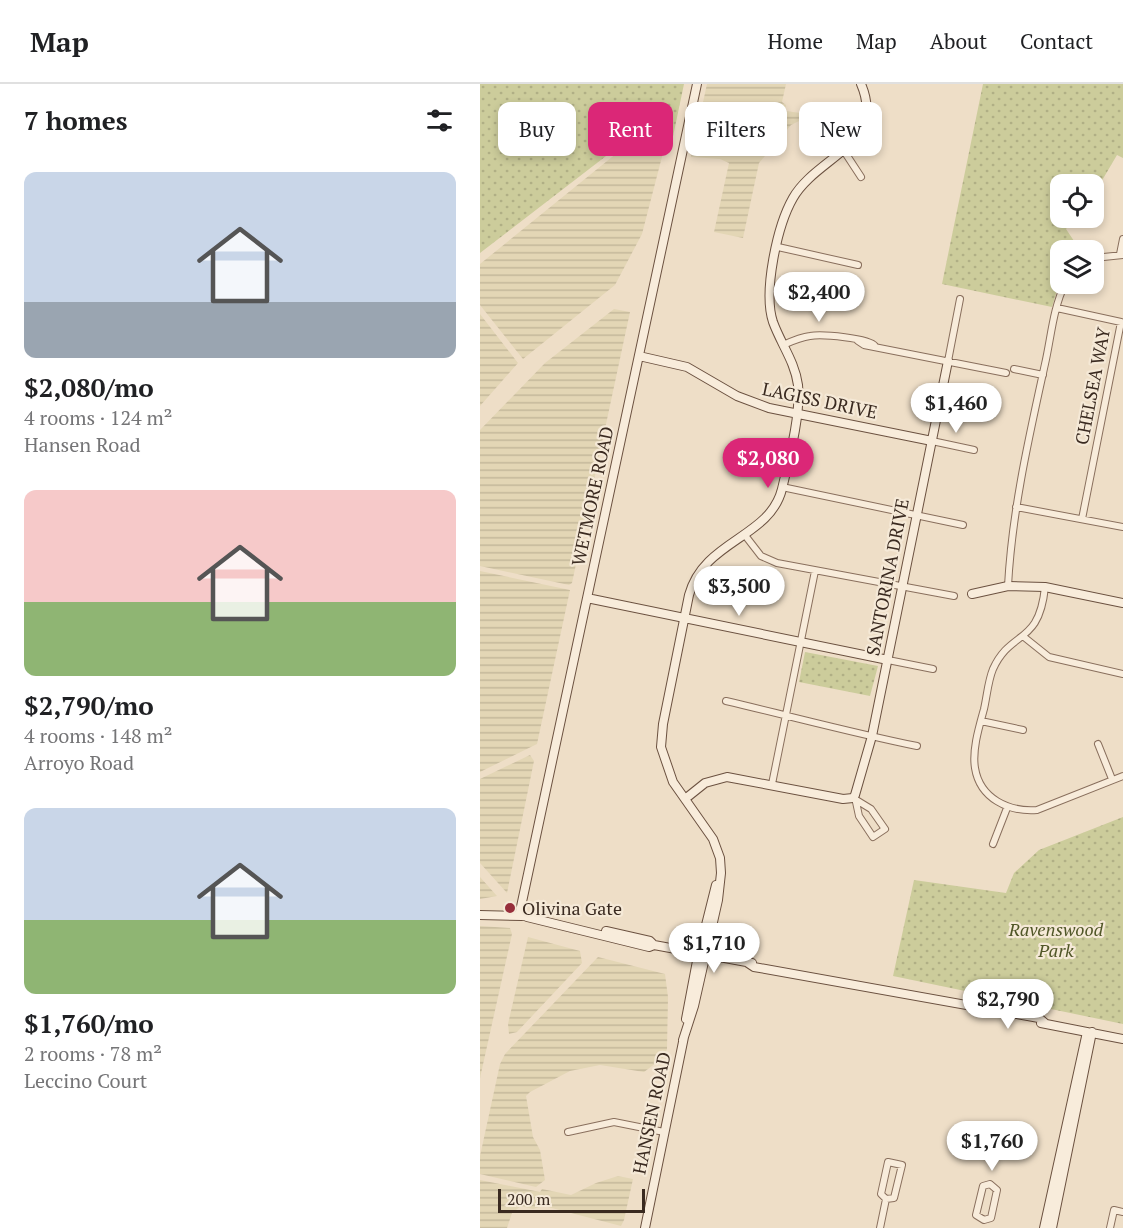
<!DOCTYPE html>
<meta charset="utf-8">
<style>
:root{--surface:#fff;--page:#f6f6f6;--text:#202124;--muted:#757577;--line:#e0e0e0;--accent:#db2777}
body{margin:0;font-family:"PT Serif",serif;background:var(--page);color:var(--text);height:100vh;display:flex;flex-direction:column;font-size:22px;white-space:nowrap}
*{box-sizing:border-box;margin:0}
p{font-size:20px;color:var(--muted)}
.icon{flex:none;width:33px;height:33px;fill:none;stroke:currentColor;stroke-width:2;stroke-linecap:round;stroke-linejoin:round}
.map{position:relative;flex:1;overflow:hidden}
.side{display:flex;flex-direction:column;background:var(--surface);width:480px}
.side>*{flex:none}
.banner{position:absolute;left:18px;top:18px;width:534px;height:54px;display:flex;gap:12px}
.buttons{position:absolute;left:570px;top:90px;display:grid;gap:12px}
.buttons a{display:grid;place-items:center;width:54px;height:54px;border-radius:12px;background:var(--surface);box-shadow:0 3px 9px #0003;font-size:30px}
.scale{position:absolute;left:18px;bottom:15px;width:147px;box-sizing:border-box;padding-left:6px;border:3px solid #3a2a20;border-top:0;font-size:16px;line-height:21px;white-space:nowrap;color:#3a2a20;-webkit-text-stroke:4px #f5e9d7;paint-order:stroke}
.price{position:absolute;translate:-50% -51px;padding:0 14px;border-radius:21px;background:#fff;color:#222;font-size:20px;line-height:39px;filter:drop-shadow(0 2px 3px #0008)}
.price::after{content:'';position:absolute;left:50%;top:36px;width:18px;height:14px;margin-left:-9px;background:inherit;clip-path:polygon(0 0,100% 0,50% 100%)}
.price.on{background:var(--accent);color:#fff}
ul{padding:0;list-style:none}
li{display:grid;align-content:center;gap:12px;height:318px;padding:0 24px}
li span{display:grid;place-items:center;height:186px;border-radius:12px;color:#555}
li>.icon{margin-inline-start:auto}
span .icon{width:108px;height:108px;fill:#fffc;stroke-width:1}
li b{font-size:26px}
h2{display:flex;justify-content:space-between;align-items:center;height:72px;padding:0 24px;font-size:26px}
.tag{padding:0 21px;border-radius:12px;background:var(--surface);box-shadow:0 3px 9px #0003;font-size:21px;line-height:54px}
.tag.on{background:var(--accent);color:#fff}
header{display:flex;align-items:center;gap:36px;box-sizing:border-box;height:84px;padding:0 30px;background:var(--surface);border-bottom:2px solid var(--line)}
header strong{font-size:28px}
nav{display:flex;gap:33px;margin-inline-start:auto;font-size:21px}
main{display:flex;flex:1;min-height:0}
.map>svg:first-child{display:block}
.farmland{fill:url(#farmland-rules)}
.park{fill:url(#park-dots)}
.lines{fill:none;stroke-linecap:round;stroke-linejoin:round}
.street-casing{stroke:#896f5d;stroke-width:8}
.secondary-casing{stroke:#6b5140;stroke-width:10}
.street{stroke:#f8ecdb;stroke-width:6}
.secondary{stroke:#f8ecdb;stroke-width:8}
.poi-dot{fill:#972e3b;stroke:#f5e9d7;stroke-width:2}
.labels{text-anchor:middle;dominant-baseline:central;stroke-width:4.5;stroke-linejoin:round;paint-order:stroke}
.street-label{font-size:18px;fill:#3a2a20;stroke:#f5e9d7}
.poi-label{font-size:18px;fill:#3a2a20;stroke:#f5e9d7;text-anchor:start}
.park-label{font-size:18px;font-style:italic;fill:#505627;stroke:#f5e9d7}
</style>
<header>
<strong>Map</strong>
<nav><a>Home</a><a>Map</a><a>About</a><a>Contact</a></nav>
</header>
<main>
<section class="side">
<h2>7 homes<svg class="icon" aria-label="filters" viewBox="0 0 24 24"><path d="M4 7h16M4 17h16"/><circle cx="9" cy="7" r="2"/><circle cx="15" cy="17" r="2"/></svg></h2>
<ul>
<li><span style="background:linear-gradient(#c9d6e8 70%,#9aa5b1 0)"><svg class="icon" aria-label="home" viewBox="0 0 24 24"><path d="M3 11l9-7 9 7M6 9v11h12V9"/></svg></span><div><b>$2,080/mo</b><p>4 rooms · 124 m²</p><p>Hansen Road</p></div></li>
<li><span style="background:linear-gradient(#f6c9c9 60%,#8fb573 0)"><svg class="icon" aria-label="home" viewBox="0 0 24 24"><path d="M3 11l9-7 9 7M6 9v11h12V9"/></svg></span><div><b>$2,790/mo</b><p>4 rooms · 148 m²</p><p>Arroyo Road</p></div></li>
<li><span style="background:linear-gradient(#c9d6e8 60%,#8fb573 0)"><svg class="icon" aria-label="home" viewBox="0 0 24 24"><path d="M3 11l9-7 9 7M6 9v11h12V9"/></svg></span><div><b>$1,760/mo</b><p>2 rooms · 78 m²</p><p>Leccino Court</p></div></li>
</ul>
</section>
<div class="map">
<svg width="643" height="1144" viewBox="0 0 643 1144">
<defs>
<pattern id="farmland-rules" width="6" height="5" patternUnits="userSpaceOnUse" patternTransform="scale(1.5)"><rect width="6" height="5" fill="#e3d6b5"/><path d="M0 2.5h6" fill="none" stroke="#c4b89b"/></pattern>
<pattern id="park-dots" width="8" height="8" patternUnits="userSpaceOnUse" patternTransform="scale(1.5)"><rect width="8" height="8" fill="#cccc9b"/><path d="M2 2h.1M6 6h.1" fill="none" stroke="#b0af85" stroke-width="1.8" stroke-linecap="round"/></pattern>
</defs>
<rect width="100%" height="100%" fill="#eedec7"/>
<!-- farmland -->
<path class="farmland" d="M227,0h79l-4,18 4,3 -1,6 16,2 -2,8 -8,4 -32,38 -16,75 -29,-6 15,-69 -9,-4 -29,-2z
M153,56l31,9 -22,85 -27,51 -92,74 -43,-54v-41z
M134,225l16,3 -58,271 -3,2 -89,-19v-136l65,-67z
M0,230l38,49 -38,43z
M0,487l90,19 -33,154 -57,28z
M50,671l4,6 -27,132 -27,-30v-84z
M0,793l17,19 -17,3z
M0,842l30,2 2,6 -32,144z
M48,853l52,14 2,12 -65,69 -8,2 -1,-10z
M118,873l67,17 3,23 -1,52 -3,8 -20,15 -44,-7 -30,6 -40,21 -4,4 7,41 7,13 5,30 -9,7 -56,-13v-18l20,-92 5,-10z
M138,1092l15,3 -9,41 -3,6 -77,-20 -11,3 -12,-3 -9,7 -5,15h-27v-48l60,12 2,-3 29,6 25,-12z"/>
<!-- park -->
<path class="park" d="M0,0h204l-13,62 -39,-10 -152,117z
M503,0h140v74l-6,-3 -23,39v-10h-34v34h15l-9,11 14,21h-20v30l-8,27 -110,-23z
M325,568l73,14 -8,30 -71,-14z
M643,733v207l-230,-48 21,-96 92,13 8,-20 25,-23z"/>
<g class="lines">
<!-- street casing -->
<g class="street-casing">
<path id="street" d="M364,67l17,26
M298,163l80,18
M640,170l3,-15
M614,174l29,-3
M577,224l64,14 -39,197
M378,257l6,4 142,28
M303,261c9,-4 18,-8 27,-9 12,-2 59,2 65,10
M468,277l12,-62
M534,285l29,6
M452,357l42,9
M302,403l181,38
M536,423l107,20
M264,450l17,22 16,7 177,33
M528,502c4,-75 21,-149 37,-222 6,-26 8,-56 20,-80
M565,503c-6,59 -34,42 -52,82 -5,12 -6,27 -9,40 -5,18 -12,41 -9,59 5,31 34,44 62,42l86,-34
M544,553l25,20 74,17
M408,576l45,9
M246,617c64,15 127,32 191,45
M501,637l42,9
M618,660l14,35
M292,700l43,-213
M373,714l18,11 14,20 -12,8 -14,-21 -3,-14
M513,760l14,-36
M88,1048l46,-10 50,10
M510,1100l7,6 -6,28 -7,2 -8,-5 7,-29z
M400,1144l6,-29 -5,-5 7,-32 14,3 -8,33 -8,1
M630,1144l4,-18 9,2"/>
</g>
<!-- secondary casing -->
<g class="secondary-casing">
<path id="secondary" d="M159,272l48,11 50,29 32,12 163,33
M492,510l36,-8 37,1 78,16
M107,514l301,62
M205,715l20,-16 22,-6 116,22 10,-1 2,-3 17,-59 76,-375
M0,831l42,1
M39,832l178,-832
M47,833l122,30 5,-2 98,18
M126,847l44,10 4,4
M268,879l6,4 285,51 6,5
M206,935l11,-58 19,-76
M561,939l82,16
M203,956l11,-34 24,-106 3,-27 -1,-15 -7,-19 -40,-57 -12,-35 2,-23 26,-129c15,-55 81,-57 93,-106 7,-30 19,-74 16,-104 -3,-23 -17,-41 -25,-63 -10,-30 4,-96 20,-124 23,-41 94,-54 68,-114
M165,1144l39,-191
M564,1144l43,-196
M572,1144l40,-196"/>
</g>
<!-- street -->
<use href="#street" class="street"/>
<!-- secondary -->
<use href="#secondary" class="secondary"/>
</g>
<!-- markers -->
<circle class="poi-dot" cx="30" cy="824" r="6"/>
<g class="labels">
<!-- street labels -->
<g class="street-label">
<text transform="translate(612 302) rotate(-79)">CHELSEA WAY</text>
<text transform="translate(340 316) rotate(12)">LAGISS DRIVE</text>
<text transform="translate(112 412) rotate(-78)">WETMORE ROAD</text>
<text transform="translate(407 493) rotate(-79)">SANTORINA DRIVE</text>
<text transform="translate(171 1029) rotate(-78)">HANSEN ROAD</text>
</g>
<!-- poi labels -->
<g class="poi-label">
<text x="42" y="824">Olivina Gate</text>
</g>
<!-- park labels -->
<g class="park-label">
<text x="576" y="845">Ravenswood<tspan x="576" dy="21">Park</tspan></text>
</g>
</g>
</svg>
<div class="buttons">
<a><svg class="icon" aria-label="locate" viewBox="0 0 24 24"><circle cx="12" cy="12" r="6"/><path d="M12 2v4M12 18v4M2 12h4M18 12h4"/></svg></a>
<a><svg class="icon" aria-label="layers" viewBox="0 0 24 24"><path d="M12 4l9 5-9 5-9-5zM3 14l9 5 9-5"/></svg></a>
</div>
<div class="scale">200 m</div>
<b class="price" style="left:339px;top:239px">$2,400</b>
<b class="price" style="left:476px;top:350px">$1,460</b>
<b class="price on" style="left:288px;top:405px">$2,080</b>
<b class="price" style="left:259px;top:533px">$3,500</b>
<b class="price" style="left:234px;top:890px">$1,710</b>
<b class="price" style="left:528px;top:946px">$2,790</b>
<b class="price" style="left:512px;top:1088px">$1,760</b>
<div class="banner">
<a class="tag">Buy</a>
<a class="tag on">Rent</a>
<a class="tag">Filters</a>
<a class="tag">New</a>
</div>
</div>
</main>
